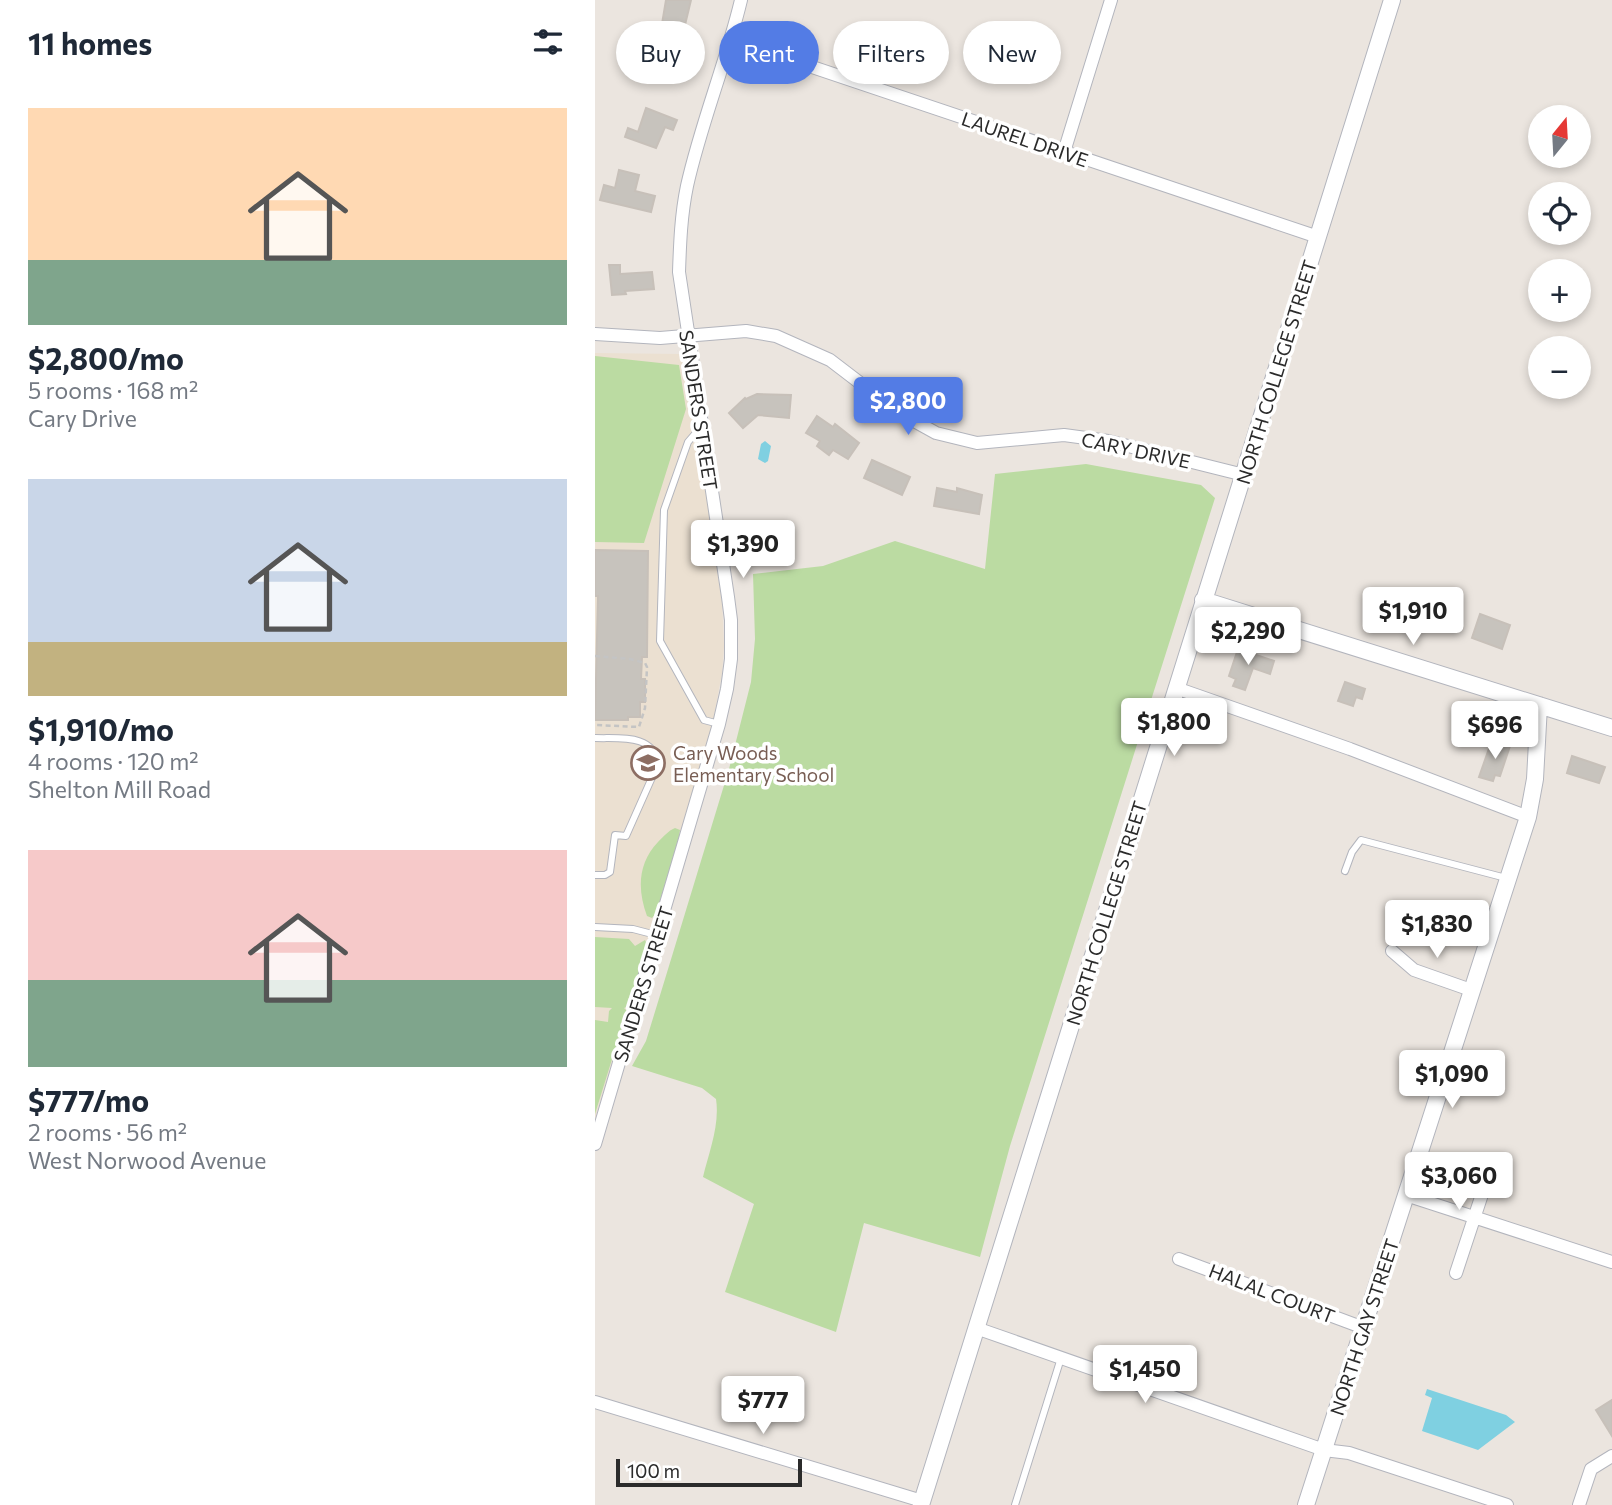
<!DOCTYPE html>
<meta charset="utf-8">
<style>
:root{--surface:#fff;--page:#f6f6f7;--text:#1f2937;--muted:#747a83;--accent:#537ce5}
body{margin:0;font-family:Commissioner,sans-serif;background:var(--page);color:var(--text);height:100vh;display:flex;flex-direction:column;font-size:26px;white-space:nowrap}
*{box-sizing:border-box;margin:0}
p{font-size:23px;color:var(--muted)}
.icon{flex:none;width:38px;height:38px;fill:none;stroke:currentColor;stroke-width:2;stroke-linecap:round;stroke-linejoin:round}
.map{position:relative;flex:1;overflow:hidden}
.panel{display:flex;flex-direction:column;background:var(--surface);width:595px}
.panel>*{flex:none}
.top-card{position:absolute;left:21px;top:21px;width:665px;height:63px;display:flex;gap:14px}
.needle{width:46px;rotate:18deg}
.tools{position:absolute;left:933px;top:105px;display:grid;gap:14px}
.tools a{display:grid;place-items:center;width:63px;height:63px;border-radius:50%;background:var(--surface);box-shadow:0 4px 10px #0003;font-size:35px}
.scale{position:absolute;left:21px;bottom:18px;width:186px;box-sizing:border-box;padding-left:7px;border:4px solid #2b2b2b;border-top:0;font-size:19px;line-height:24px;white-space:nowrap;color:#2b2b2b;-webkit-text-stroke:5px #fff;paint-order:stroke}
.price{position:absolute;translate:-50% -60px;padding:0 16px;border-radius:7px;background:#fff;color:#222;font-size:23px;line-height:46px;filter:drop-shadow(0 2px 4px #0008)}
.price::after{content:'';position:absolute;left:50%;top:42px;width:21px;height:16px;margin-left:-10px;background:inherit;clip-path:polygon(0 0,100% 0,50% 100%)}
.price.selected{background:var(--accent);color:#fff}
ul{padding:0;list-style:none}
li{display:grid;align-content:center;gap:14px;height:371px;padding:0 28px}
li span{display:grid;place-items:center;height:217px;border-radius:0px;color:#555}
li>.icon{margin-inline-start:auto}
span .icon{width:126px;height:126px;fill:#fffc;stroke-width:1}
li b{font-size:30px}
h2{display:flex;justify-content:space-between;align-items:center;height:84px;padding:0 28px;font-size:30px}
.chip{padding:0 24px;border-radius:32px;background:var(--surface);box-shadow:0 4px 10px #0003;font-size:24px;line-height:63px}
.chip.selected{background:var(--accent);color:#fff}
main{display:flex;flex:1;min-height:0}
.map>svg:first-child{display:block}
.education{fill:#ebe0d1}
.green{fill:#bbdba2}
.water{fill:#7fd0e1}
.building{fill:#c7c3bd;stroke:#c7c0b9;stroke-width:2}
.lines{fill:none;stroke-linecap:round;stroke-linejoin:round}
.lane-casing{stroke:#b3b5bd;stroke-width:8}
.street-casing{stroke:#b3b5bd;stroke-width:14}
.secondary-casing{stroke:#b3b5bd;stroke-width:18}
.path{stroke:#c4c4c4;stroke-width:2.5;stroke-dasharray:5 3.5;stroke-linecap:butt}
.lane{stroke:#fff;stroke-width:6}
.street{stroke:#fff;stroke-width:12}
.secondary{stroke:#fff;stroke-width:16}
.labels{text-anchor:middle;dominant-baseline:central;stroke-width:7;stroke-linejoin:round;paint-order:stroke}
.street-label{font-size:19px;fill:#2b2b2b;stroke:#fff}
.education-label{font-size:19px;fill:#785e54;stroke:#fff;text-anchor:start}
</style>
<main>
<section class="panel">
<h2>11 homes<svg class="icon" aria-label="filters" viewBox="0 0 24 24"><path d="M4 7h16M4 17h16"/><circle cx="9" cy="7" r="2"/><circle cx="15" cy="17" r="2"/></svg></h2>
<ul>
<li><span style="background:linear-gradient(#ffd9b3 70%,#7fa58c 0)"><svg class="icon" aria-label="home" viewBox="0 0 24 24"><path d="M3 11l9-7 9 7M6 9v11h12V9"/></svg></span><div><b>$2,800/mo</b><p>5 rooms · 168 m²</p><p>Cary Drive</p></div></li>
<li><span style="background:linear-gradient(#c9d6e8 75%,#c2b280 0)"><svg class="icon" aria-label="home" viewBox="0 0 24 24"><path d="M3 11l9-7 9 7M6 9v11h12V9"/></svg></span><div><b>$1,910/mo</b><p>4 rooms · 120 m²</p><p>Shelton Mill Road</p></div></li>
<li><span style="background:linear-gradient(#f6c9c9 60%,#7fa58c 0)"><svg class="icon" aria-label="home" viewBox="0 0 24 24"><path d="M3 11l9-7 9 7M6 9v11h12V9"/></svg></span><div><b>$777/mo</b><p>2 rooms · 56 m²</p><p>West Norwood Avenue</p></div></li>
</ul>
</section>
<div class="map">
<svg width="1017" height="1505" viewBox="0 0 1017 1505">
<rect width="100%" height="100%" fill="#ebe5df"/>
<!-- education -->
<path class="education" d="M0,353l86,1 17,86 24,162 2,44 -2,27 -8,43 -25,95 -94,307z"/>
<!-- green -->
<path class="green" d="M0,356l84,9 7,44 -42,134 -49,-1z
M491,464l115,21 14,13 -205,648 -30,111 -116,-34 -28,109 -111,-40 29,-88 -51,-27c6,-25 17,-52 13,-78l-14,-11 -70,-22 14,-25 19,-62 64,-210 22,-87 4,-43 -2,-65 70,-8 72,-25 90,28 10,-95z
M80,828l5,2 -2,13 -22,70 -4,5 -5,-2c-10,-27 -9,-53 11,-74 6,-6 10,-11 17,-14z
M0,937l34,2 6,7 10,-6 3,7 -21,60 -3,1 3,3 -32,103v-94l13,2 1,-11 3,-3 -17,-1z"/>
<!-- water -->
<path class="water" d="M170,441l6,5 -3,15 -3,2 -7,-4 3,-15z
M832,1389l79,26 9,7 -37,28 -56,-19 10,-33 -7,-3z"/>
<!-- building -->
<path class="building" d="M71,0h25l-7,29 -22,-5z
M53,52l19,3 -5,25 -19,-3z
M51,108l31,12 -4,10 -8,-3 -9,21 -31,-11 3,-9 10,4z
M24,170l20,5 -4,16 20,5 -4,16 -51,-12 4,-15 11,3z
M14,265h11v9l32,-2 2,17 -29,2 1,3 -14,1z
M162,394l34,1 -2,23 -31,-3 -15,13 -14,-15 16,-15 1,1z
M222,416l16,11 2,-3 24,19 -11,16 -15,-9 -4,5 -12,-9 3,-5 -14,-8z
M277,460l38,17 -8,18 -38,-17z
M342,488l20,4v-4l25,7 -3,19 -45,-8z
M0,550l53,1 -1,106h-5l-1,22h4v23h-5v15h-12v3h-33l3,-124h-3z
M885,614l30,11 -8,24 -30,-11z
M643,649l36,12 -4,13 -17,-6 -8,22 -12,-4 3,-7 -7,-3z
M750,682l20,7 -3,10 -6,-2 -3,9 -15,-5z
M897,740l18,6 -10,30 -5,-1 -2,6 -14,-4z
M977,756l33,11 -6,16 -32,-10z
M1017,1400v36l-16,-26z"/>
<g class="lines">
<!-- lane casing -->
<g class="lane-casing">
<path id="lane" d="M105,428l-12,14 -24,68 -4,131 44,79 15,4
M0,738c23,1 59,-5 63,26l-32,72 -11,-1 -5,37 -5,3h-10
M750,871l7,-19 9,-12 145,38
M0,927l38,2 23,6
M420,1505l46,-147"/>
</g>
<!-- street casing -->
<g class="street-casing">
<path id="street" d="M137,40l586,197
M469,152l47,-152
M0,334l65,4 86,-7 30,5 54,24 68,52 38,21 41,10 87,-8 44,6 136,34
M581,688l174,61 178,68
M797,951l22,19 57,20
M0,1144l124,-420 8,-35 4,-30v-39l-3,-23 -49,-325c1,-29 2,-57 8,-86 14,-63 39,-123 54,-186
M811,1195l206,67
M584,1259l185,69
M861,1273l37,-112
M381,1328l348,122 25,3 158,52
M0,1402l327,99
M984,1505l12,-36 21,-13"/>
</g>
<!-- secondary casing -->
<g class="secondary-casing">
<path id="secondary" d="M608,600l409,128
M326,1505l471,-1505
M711,1505l222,-688 7,-38 4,-74"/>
</g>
<!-- path -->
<path class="path" d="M0,656l35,3 15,4 2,4 -2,41 -6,19 -44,-2"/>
<!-- lane -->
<use href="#lane" class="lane"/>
<!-- street -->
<use href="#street" class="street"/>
<!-- secondary -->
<use href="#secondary" class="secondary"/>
</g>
<!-- icons -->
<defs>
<g id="school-ring" transform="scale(1.75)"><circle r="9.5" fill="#fff" stroke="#8d6e63" stroke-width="1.5"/><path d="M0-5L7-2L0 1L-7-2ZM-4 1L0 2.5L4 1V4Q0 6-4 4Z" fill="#8d6e63"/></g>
</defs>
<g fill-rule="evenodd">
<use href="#school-ring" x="53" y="763"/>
</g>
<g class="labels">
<!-- street labels -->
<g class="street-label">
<text transform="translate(430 139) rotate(19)">LAUREL DRIVE</text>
<text transform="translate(681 372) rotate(-73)">NORTH COLLEGE STREET</text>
<text transform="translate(104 410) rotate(81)">SANDERS STREET</text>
<text transform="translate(541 450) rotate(12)">CARY DRIVE</text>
<text transform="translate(511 913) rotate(-73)">NORTH COLLEGE STREET</text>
<text transform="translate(48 984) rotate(-73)">SANDERS STREET</text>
<text transform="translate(677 1293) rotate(21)">HALAL COURT</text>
<text transform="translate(769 1327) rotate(-72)">NORTH GAY STREET</text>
</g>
<!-- education labels -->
<g class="education-label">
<text x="78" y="752">Cary Woods<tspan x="78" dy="22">Elementary School</tspan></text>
</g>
</g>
</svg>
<div class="tools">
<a><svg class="needle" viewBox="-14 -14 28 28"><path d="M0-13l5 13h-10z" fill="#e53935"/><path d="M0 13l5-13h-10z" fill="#747a83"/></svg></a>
<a><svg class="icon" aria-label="locate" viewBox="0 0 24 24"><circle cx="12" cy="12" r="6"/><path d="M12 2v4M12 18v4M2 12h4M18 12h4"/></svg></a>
<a>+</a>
<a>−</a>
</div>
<div class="scale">100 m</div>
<b class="price selected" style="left:313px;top:437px">$2,800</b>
<b class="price" style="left:148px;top:580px">$1,390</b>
<b class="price" style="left:818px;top:647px">$1,910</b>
<b class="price" style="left:653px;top:667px">$2,290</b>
<b class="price" style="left:579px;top:758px">$1,800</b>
<b class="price" style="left:900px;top:761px">$696</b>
<b class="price" style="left:842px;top:960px">$1,830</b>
<b class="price" style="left:857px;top:1110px">$1,090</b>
<b class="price" style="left:864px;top:1212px">$3,060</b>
<b class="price" style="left:550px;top:1405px">$1,450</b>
<b class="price" style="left:168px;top:1436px">$777</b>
<div class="top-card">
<a class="chip">Buy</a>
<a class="chip selected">Rent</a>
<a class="chip">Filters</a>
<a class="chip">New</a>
</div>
</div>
</main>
